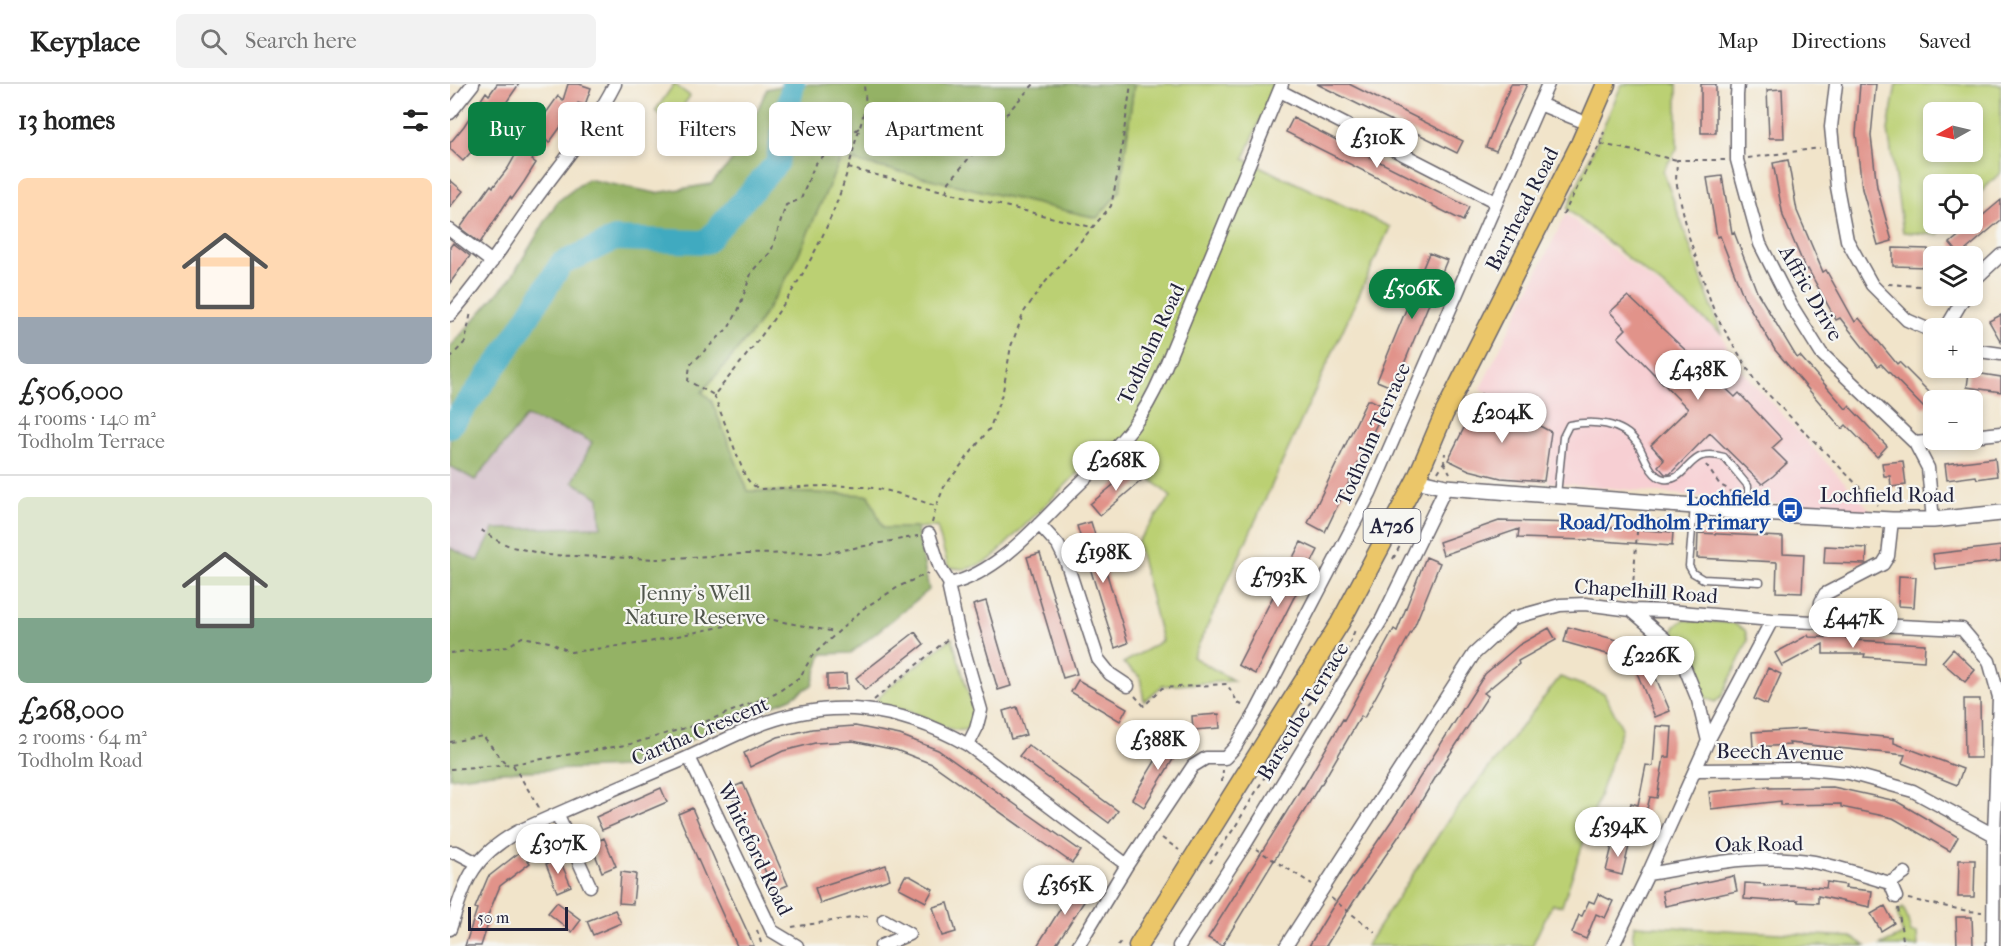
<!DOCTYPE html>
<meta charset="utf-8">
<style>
:root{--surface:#fff;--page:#f2f2f2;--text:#222;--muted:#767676;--line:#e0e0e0;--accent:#0b8043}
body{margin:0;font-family:"IM FELL French Canon",serif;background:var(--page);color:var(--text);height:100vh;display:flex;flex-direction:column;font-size:22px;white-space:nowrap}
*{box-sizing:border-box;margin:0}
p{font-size:20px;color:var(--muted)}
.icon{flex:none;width:33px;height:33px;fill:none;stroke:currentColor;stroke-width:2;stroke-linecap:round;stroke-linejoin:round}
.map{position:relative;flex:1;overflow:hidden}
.panel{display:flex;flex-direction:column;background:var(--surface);width:450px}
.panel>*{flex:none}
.top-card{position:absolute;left:18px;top:18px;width:570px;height:54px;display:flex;gap:12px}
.needle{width:39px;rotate:262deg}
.fabs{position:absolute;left:1473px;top:18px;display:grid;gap:12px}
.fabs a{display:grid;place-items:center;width:60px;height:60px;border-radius:9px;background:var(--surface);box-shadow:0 3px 9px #0003;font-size:30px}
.scale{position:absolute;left:18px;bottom:15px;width:100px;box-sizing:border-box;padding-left:6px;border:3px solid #22223b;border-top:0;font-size:16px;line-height:21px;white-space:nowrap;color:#22223b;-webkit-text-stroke:4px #f6f6f2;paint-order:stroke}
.price{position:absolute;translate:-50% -51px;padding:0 14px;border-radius:21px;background:#fff;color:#222;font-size:20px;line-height:39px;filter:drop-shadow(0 2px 3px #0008)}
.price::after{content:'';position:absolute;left:50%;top:36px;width:18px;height:14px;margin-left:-9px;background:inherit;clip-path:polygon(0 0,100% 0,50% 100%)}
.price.current{background:var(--accent);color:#fff}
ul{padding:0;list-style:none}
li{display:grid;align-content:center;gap:12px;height:318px;padding:0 18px}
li+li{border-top:2px solid var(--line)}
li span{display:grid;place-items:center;height:186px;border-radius:9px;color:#555}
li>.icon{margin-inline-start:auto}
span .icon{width:108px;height:108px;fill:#fffc;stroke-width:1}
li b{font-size:26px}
h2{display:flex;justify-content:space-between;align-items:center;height:72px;padding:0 18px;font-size:26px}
.tag{padding:0 21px;border-radius:9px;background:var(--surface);box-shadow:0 3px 9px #0003;font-size:21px;line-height:54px}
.tag.current{background:var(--accent);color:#fff}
header{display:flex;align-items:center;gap:36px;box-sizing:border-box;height:84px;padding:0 30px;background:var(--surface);border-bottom:2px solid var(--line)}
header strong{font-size:28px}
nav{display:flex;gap:33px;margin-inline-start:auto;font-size:21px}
.search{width:420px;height:54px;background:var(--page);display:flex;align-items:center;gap:15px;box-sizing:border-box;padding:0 21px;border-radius:9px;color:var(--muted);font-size:22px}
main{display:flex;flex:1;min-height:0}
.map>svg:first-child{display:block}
.built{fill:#f7cfd3}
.industrial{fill:#d2bdc7}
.green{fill:#bbd073;stroke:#6e7957;stroke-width:1.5;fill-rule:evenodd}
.forest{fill:#94b265;stroke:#5b6a50;stroke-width:1.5}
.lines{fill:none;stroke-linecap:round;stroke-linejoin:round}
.river{stroke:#40aac0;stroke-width:24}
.building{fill:#e1938a}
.service-casing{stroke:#6a666d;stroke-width:9}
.minor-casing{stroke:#6a666d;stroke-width:15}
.tertiary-casing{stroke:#6a666d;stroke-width:18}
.primary-casing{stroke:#6a666d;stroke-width:21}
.path{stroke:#6a666d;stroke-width:2;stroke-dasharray:4.5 4.5;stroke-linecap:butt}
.service{stroke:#fff;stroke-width:6}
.minor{stroke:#fff;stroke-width:12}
.tertiary{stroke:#fff;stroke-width:15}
.primary{stroke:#ebc669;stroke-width:18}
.labels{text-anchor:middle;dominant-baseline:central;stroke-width:4.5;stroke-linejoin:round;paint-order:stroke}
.shield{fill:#f6f6f2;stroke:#626272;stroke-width:1.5}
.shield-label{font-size:20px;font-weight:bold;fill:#22223b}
.street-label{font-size:21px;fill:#22223b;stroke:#f6f6f2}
.transit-label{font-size:21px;font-weight:bold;fill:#164399;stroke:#f6f6f2;text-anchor:end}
.park-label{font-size:21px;fill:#50564c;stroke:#f6f6f2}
</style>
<header>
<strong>Keyplace</strong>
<div class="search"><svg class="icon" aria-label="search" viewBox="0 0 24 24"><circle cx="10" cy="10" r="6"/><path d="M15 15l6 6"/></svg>Search here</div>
<nav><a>Map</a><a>Directions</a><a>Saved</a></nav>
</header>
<main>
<section class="panel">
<h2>13 homes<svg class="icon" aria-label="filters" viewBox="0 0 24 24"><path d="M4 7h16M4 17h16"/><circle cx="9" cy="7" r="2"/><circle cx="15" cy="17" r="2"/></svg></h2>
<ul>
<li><span style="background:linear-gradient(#ffd9b3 75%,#9aa5b1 0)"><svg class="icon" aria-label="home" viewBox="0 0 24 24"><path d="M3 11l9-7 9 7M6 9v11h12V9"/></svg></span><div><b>£506,000</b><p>4 rooms · 140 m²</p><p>Todholm Terrace</p></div></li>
<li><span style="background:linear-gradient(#dfe7d0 65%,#7fa58c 0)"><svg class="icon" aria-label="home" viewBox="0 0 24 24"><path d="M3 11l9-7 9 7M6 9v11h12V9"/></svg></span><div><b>£268,000</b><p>2 rooms · 64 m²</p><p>Todholm Road</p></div></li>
</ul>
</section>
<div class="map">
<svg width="1551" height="862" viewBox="0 0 1551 862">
<rect width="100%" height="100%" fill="#f6f6f2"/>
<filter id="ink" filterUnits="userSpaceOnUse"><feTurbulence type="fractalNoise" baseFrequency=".0167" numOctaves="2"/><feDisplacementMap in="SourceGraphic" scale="12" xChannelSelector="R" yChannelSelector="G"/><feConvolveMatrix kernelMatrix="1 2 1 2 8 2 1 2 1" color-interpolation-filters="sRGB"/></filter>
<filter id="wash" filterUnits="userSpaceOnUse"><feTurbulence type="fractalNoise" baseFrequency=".008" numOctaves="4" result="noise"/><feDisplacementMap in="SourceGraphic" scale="24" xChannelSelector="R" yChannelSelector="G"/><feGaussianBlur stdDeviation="1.35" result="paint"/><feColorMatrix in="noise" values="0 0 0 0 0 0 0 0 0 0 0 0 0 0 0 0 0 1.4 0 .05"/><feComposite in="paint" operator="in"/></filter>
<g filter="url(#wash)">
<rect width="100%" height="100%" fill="#f1e4ca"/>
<!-- built -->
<path class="built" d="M1116,130l156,121 11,26 140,152 -325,-31 3,-50 -71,-43z"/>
<!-- industrial -->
<path class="industrial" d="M76,333l53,18 13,7 9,85 -107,2 -16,32 -28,-13v-82l25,14z"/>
<!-- green -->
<path class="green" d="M224,0l16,12 -19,27 -16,-12z
M684,0h141l-31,75 146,68 -197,430 41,24 -72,5 -18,15 -4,-24 -17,-14 39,-22 -25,-99 34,-45 -62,-55 -118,117c-14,7 -27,14 -43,7l-11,-39 -54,2 -14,-34 -121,-4 -37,-91 -9,-8 53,-63 37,-60 49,-111 256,60 23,-27z
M1172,0h55v65l-14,22 58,162 -154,-124z
M1446,0h105v88l-28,28 -1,-16h-38v40h14l-11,11 -34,-3 -15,-102zM1522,28v40h-38v-40z
M1234,536l49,3 12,7 3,11 -26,55 -7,6 -11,-5 -11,-28 -21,-31 3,-12z
M502,554l22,74c-1,38 -44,6 -60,1 -12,-4 -25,-6 -37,-9v-4l8,-10z
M1110,593l44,16 18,35 -60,178 -10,-2 -20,42h-166l83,-127z
M1453,824l4,8 4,17h6l1,13h-39l24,-11 -6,-23z
M1185,841l216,12 15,9h-229c-6,-7 -5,-13 -2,-21z"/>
<!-- forest -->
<path class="forest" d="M339,0h345l-14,107 -23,27 -256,-60 -49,111 -37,60 -53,63 9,8 37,91 121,4 14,33h34l12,62 -78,63 -29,1 -10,31 -21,13 -166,69 -124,5 -51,6v-230l28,13 16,-32 107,-2 -2,-29 -26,-16 19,-40 -13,-7 -53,-18 -51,63 -25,-14v-119l61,-69 46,-76 30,-23 69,14 55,-9 26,-29 30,-66z"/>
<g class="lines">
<!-- river -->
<path class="river" d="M0,342l51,-67 60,-95 54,-25 91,3 71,-79 16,-79"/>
</g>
<g id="blocks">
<!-- building -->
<path class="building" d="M47,0h22l-22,32 -3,-1 -19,25 4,3 -16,18 -13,-12v-6l14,-17 22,-34 3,3z
M118,0h11l12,4 -6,17 -7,-2 -29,40 -3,-3 -14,20 4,3 -12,19 -12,17 -2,-2 -30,46 -20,-15 31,-43 2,2 15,-19 21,-37 3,2 26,-37 5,4z
M867,0h32l114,57 -6,12z
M1061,0h16l-31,67 -10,-4z
M1251,0h15v49h-15z
M1410,0h16l-5,52 6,51 15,54 -14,4 -16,-56 -6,-55z
M1332,5l2,49h-15l-2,-48z
M843,34l176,89 -6,14 -177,-89z
M1338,76l9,51 26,61 3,-2 29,52 4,-4 38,46 2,-2 36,36 -11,10 -43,-44 -3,2 -38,-48 -4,2 -28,-51 -2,1 -23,-54 -10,-53z
M1272,92l10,57 2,-1 23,60 40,66 3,-2 46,53 3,-3 38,40 -10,11 -31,-32 -4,4 -67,-79 -31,-52 -24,-62 -3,1 -10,-59z
M0,96l13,11 -13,16z
M1551,116v20l-41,35 -10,-12z
M3,159l17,13 -20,27v-36z
M1443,164l35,1v18l-35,-1z
M979,169l18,7 -53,128 -17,-7z
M1178,212l107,101 4,-4 43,46 -10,9 15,15 -14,13 -11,8 -52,-51 -40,41h-5l-7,-8 6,-6 -13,-15 37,-36 -70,-72 8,-8 -16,-17z
M1551,231v27l-12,-21z
M1519,288l32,5v15l-34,-5z
M1031,310l70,38 -7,49 -43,-3 -32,-8 -21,-10z
M917,316h4l14,7 -60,125 -17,-9z
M1545,374l2,18 -20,3 -1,-3 -29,4 -2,-16z
M1453,377l3,24 -15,2 -1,-11h-6l-2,-13z
M684,384l9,11 -43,37 -10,-12z
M1049,437l78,2v2l96,7 -1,14 -84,-6 -70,-2 1,-9 -76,26 -4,-13z
M641,438l37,121 -13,5 -38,-122z
M1248,449l85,4v16l21,1 -2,39 -26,-1 1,-30 -80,-4z
M851,458l17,8 -63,124 -17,-9z
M1375,462l42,2 -1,16 -42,-1z
M1551,462v15l-66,8 -2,-15z
M590,469l37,121 -14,4 -36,-121z
M976,473l14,6 -25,62 -51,93 -3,-2 -40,69h-1l-98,161 -14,-8 94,-151 1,1 40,-69 1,1 50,-91 3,2z
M1449,492l17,1 -2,30 -16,-1z
M536,517l25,85 -13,4 -25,-85z
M1118,543l57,15 -4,16 -57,-16z
M1099,544l7,12 -38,21 1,3 -35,29 4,3 -45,69 -33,55 -56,81 -28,45h-17l23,-38 69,-101 84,-133 34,-29z
M465,548l9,12 -59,46 -9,-12z
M1358,551l1,2 45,1v2l71,4 -1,17 -60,-4 1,-3h-42v-10l-41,22 -7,-13z
M1503,565l22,21 -10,12 -23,-20z
M1197,573l23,54 -15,6 -22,-54z
M1318,584l13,6 -14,31 -13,-6z
M396,590l1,15 -20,1v-15z
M628,596l49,28 -7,13 -49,-29z
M1514,615h16l1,59h-16z
M567,623l9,28 -15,4 -8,-28z
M769,630l1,14 -27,2 -1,-14z
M405,642l45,9 38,15 143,101 -9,12 -140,-99 -36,-14 -43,-9 -38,2 -32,8 -33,16 -6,-14 34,-16 34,-8z
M1206,642l16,1 -2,30h-6l-7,41 -7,-1 -10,40 -16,-4 7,-30 7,2 8,-40 7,1z
M1353,645l91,9v5l69,26 -6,16 -55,-22 3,-8 -116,-12 1,2 -37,2 -1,-15z
M721,651l12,8 -39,64 -12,-8z
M578,661l90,66 -9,12 -90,-67z
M293,699l45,102 -14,6 -45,-102z
M1319,702v2l64,-1 63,14 62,36 -8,14 -57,-33 -52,-11v-3l-60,1v-4l-70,8 -2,-17z
M211,704l6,14 -65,28 -6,-13z
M242,724l32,73 30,65h-17l-31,-68 -28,-64z
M154,754l12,28 -14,6 -11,-28z
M1163,758l16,4 -7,29 -16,-4z
M71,767l9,12 -30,23 -14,34 3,1 -8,25h-16l12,-37 -2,-1 13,-31z
M109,774l12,28 -14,6 -11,-28z
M1509,776h16l-1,37h-16z
M436,781l4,14 -70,24 -5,-15z
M171,788l15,2 -3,30 -14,-1z
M455,792h5l23,13 -7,13 -27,-14z
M1284,792l3,15 -72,15 -3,-15z
M627,798l14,9 -36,55h-18z
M1377,798l19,3 -1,3 27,3 -2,16 -52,-11v7l-20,-1v-2l-26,1 -28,-2 1,-16 19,1v2l26,-1 36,3z
M1148,810l15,7 -8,17 -9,-4 -10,25 -14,-6 7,-18 3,1 7,-15 5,2z
M107,818l24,18 -9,12 -24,-19z
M498,819l8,29 -14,4 -9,-29z
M1435,822l9,17 -13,8 -10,-17z
M165,826l6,13 -28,12 -6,-14z
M1506,833h16l1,29h-16z"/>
</g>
</g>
<g filter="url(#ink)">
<use href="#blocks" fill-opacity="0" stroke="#6a666d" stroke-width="1.5"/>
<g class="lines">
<!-- service casing -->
<g class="service-casing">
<path id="service" d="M1107,411l6,-58 6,-12c23,-5 53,-3 68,18 7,10 13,34 27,36 18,3 23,-18 38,-23 7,-2 15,-1 22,1l24,29v26
M1244,422l-5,60 4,7 10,6 57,3"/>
</g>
<!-- minor casing -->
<g class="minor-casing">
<path id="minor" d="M1288,0l-1,11v65l23,84 31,61 30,48 94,90 13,25 5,52
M1386,0l-5,43 6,60 10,53 25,45 35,35 27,12
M830,7l216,111
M1089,20l50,20
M0,29l23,-29
M0,146l42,32
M1522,198l29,-27
M0,231c32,-36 57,-76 84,-114 28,-39 60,-75 81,-117
M1496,244l19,-32
M1522,266l29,4
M1522,352l29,-3
M1465,359l31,-3
M589,440l19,21 8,16 32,98 12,15 18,12
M479,450l11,34 10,16 -1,5 9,41 23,80 -5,19 -8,16
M500,500c48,-12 86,-57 120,-91 21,-20 43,-41 61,-64 12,-16 22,-33 30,-52l121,-293
M1369,538l2,-20 4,-8 58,-30 5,-8 4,-36
M1258,657l64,-121
M239,673l83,174 25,15
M1246,686l110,-1 43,4 64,18 81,44
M107,730l33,72
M0,768h6l21,11
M1198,790c54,-9 111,-22 166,-12 25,5 51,14 76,21l6,14
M1440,799l15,-10
M0,845c16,-49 21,-71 67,-97 54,-25 109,-48 163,-71 25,-11 49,-24 74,-34 75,-30 144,-22 214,18l159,120
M431,862l28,-12 -25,-14
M628,862l49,-81 66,-99 13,-8h19l10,-11 21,-35 114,-219 178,-409
M729,862l67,-103 136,-224 64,-132
M836,862l188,-292 39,-36 47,-13 25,-1 46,6 38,1 103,9 190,9 27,32 10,36 -5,138 -1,111
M1163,862l35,-72 60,-133 -10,-41 -13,-32 -20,-29 -34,-29"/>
</g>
<!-- tertiary casing -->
<g class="tertiary-casing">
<path id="tertiary" d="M966,396l30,7 248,19 44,6 154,8h41l68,-7"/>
</g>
<!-- primary casing -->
<g class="primary-casing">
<path id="primary" d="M688,862l202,-323 76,-143 28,-66 136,-270 26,-60"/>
</g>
<!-- path -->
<path class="path" d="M409,44l-23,16 -21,20 -14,35 -15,6 -15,47 -19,19 -14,40 -9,16 -39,38 -2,16 26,14c64,-76 114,-146 139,-244 3,-14 12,-35 12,-49 1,-6 -1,-12 -1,-18
M1151,60l76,16
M1298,74l72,-10
M1275,76h-48l-1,21 13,56 26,77 40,67 122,124
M398,84l243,59
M496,108l3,-10c28,-33 55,-67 85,-98
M1113,131l37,-71 4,-12
M1438,200l46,3
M0,274l15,-16 6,-30
M264,311l31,81 6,8 9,5c37,-1 76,-6 113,-1 21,3 42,11 62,18
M994,378l6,11
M1256,381l14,20 10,5 3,8
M988,388l6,-10 1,-9
M482,439l4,-16 8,-20 46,-59 13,-37 8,-45 13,-34 18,-26 69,-80 7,-34 13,-88
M31,446l17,11 14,6 36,8 110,4 83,-5 86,-1 91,-17
M943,475l16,-30
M1182,514l6,-79 29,1 1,-2
M896,568l9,-22
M0,569l57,-6 15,-10 27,5 22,10 73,-9 119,-25 72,14
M685,612l9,10 18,-18 65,-4 11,19 8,4
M424,616l75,-62
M858,621l15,-15
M0,658l33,-6 23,28
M63,681l27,44
M0,685l62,-5 119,-20 71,-21 73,-29 25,-17 12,-21 52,-48 36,-22 28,-13
M772,698l1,-12
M712,754l17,12
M806,765l56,35
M760,779l25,-36 51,-86
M881,814l44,34
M1458,815l60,12 14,1
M1448,824l6,38
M342,843l80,-12
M307,846l5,16
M668,862l5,-7"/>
<!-- service -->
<use href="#service" class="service"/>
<!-- minor -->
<use href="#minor" class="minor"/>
<!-- tertiary -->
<use href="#tertiary" class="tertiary"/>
<!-- primary -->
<use href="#primary" class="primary"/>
</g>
</g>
<!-- icons -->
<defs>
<g id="bus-disc" transform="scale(1.35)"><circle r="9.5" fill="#1a4fb4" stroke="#f6f6f2"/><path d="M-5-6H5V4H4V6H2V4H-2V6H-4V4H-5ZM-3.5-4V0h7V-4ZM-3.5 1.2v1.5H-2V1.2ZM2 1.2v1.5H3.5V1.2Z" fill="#fff"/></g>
</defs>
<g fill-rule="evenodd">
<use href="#bus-disc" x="1340" y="426"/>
</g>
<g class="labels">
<!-- shield labels -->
<rect class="shield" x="913.5" y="425" width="57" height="34" rx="4.5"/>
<g class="shield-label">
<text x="942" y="442">A726</text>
</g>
<!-- street labels -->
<g class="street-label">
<text transform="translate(1072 125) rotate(-63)">Barrhead Road</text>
<text transform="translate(1361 209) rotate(60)">Affric Drive</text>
<text transform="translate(701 260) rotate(-65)">Todholm Road</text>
<text transform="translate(923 350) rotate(-66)">Todholm Terrace</text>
<text x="1437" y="411">Lochfield Road</text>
<text transform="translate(1196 507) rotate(4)">Chapelhill Road</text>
<text transform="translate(853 627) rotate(-59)">Barscube Terrace</text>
<text transform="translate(250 647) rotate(-23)">Cartha Crescent</text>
<text transform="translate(1330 668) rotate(1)">Beech Avenue</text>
<text transform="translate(1309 760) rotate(-1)">Oak Road</text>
<text transform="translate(305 765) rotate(64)">Whiteford Road</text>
</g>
<!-- transit labels -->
<g class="transit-label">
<text x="1320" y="414">Lochfield<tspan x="1320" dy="24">Road/Todholm Primary</tspan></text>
</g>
<!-- park labels -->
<g class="park-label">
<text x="245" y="509">Jenny's Well<tspan x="245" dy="24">Nature Reserve</tspan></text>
</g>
</g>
</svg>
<div class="fabs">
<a><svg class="needle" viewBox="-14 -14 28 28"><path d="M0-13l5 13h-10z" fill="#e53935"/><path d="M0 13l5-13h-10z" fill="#767676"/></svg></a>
<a><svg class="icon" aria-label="locate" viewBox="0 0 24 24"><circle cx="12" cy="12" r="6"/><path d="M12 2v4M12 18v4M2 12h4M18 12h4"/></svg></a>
<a><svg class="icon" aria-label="layers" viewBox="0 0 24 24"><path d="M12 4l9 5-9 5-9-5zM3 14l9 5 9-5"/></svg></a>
<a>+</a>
<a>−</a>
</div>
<div class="scale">50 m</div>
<b class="price" style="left:927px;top:85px">£310K</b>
<b class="price current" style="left:962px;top:236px">£506K</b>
<b class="price" style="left:1248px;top:317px">£438K</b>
<b class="price" style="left:1052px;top:360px">£204K</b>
<b class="price" style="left:666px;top:408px">£268K</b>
<b class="price" style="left:653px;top:500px">£198K</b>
<b class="price" style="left:828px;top:524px">£793K</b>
<b class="price" style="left:1403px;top:565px">£447K</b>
<b class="price" style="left:1201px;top:603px">£226K</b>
<b class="price" style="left:708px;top:687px">£388K</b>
<b class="price" style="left:1168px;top:774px">£394K</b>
<b class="price" style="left:108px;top:791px">£307K</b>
<b class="price" style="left:615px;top:832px">£365K</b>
<div class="top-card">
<a class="tag current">Buy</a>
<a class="tag">Rent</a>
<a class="tag">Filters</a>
<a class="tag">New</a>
<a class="tag">Apartment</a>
</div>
</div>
</main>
